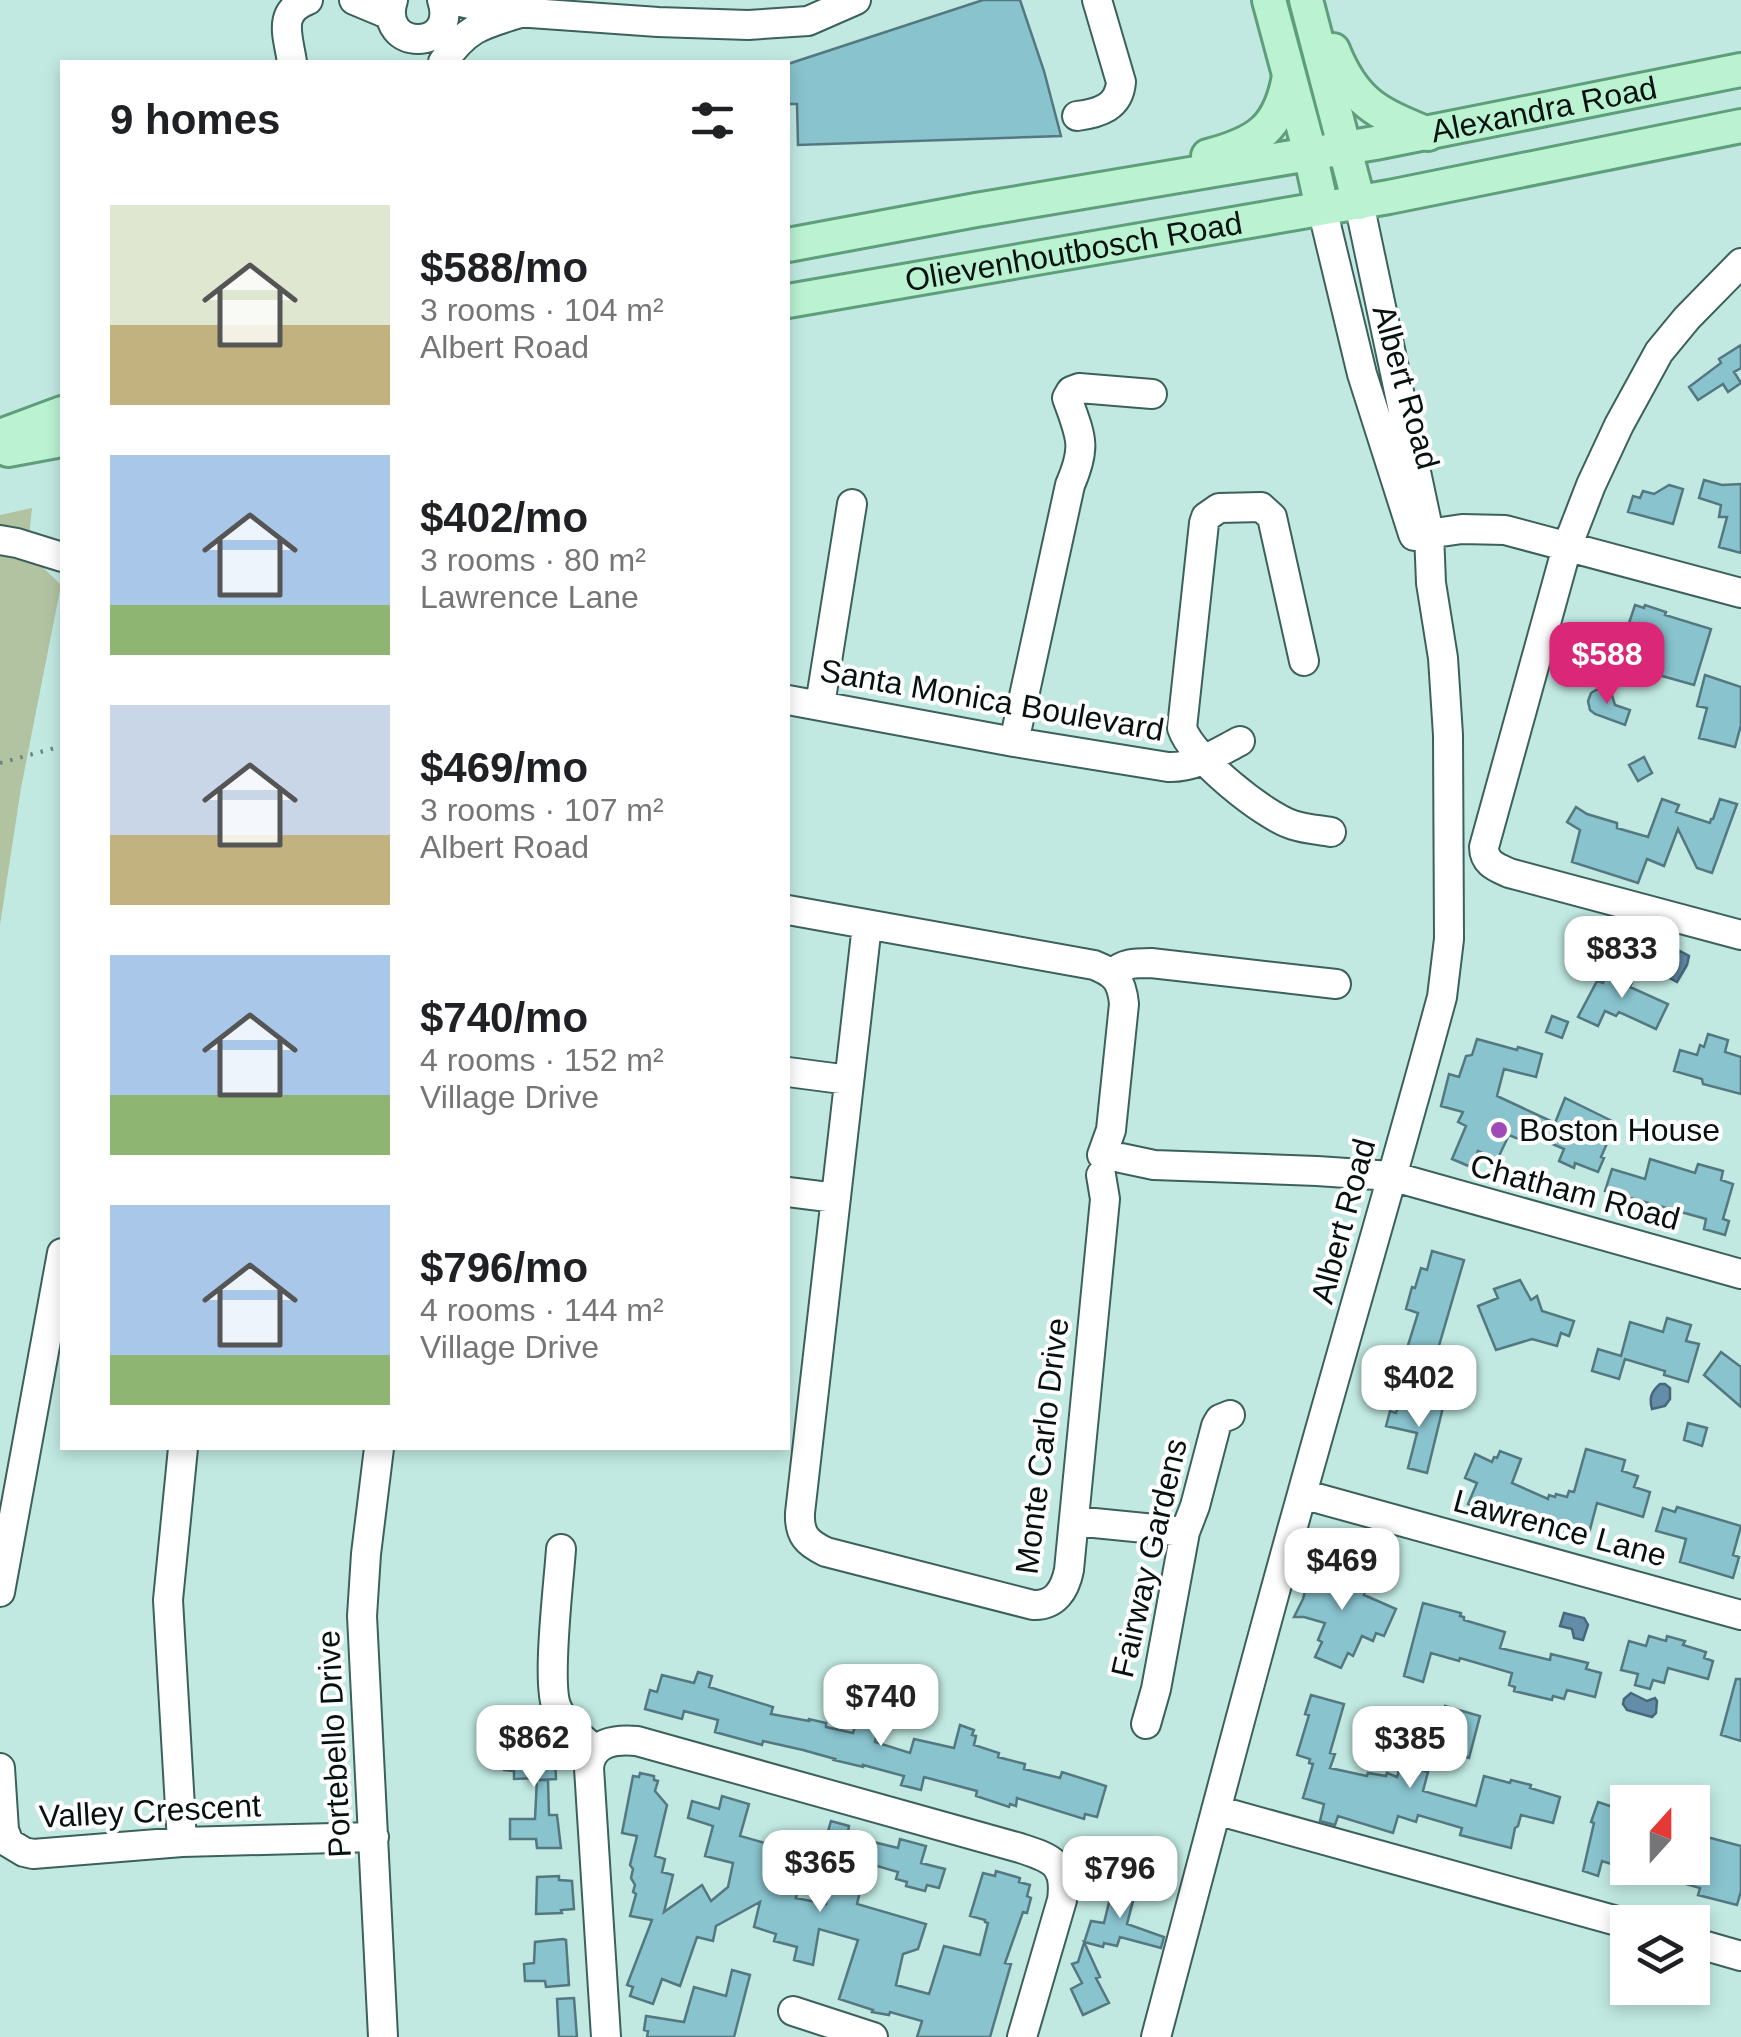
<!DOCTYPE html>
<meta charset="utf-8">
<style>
:root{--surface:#fff;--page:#f2f2f2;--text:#202124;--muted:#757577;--accent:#db2777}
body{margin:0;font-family:Arial,sans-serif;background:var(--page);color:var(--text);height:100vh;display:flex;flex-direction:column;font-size:38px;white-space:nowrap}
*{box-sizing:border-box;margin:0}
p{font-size:32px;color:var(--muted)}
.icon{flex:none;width:55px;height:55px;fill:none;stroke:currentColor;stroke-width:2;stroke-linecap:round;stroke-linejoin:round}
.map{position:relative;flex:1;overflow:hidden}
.side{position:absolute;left:60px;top:60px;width:730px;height:1390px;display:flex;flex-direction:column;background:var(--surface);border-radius:0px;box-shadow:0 5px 15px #0003}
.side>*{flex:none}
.needle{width:65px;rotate:21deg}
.fabs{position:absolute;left:1610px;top:1785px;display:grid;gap:20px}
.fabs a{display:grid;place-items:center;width:100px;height:100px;border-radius:0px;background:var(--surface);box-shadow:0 5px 15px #0003;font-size:50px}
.price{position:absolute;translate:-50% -85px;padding:0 22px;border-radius:20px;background:#fff;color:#222;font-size:32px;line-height:65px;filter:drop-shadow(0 2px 5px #0008)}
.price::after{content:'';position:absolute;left:50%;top:60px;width:30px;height:22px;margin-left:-15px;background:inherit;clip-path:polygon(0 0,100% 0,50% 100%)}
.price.current{background:var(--accent);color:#fff}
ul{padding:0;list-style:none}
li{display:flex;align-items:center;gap:30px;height:250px;padding:0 50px}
li span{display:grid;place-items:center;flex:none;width:280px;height:200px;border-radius:0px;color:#555}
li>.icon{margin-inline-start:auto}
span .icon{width:120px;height:120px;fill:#fffc;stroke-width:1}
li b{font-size:42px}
h2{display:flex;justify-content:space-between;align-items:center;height:120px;padding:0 50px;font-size:42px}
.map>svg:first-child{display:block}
.green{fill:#b2c3a2}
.water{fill:#638da9;stroke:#47687b;stroke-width:2.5}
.building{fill:#88c3ce;stroke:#54787f;stroke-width:2.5}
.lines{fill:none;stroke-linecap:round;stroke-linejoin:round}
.minor-casing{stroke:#3c605b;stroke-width:32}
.major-casing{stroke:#5e9e7b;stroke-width:38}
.path{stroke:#6a8580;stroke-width:4;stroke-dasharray:2.5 8;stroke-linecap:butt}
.minor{stroke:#fff;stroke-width:28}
.major{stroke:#bbf2d2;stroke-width:32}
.poi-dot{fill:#a04ab7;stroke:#fff;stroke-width:4}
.labels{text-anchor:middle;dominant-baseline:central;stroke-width:8;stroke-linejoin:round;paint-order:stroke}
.street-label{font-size:32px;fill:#051210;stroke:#fff}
.poi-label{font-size:32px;fill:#051210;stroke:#fff;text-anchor:start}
</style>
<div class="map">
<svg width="1741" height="2037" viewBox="0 0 1741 2037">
<rect width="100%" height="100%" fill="#c1e9e2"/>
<!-- green -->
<path class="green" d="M32,508l-4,38 -6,1 39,38 -40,203 -21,137v-410z"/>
<!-- water -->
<path class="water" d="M1680,951l9,5 -2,9 -10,17 -11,-6 -1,-7 9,-7z
M1660,1384h5l5,4v11l-5,7 -13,3c-3,-11 -1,-17 8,-25z
M1564,1613l20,5 4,7 -5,15 -9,-2 -2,-9 -12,-3z
M1631,1693l16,8 8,-3 2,3 -1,12 -4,4 -25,-7 -4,-6 1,-5z"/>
<!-- building -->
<path class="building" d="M983,0h37l24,71 17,65 -263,9 -1,-41h-9v-40z
M1741,345v23l-7,4 7,11 -13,9 -5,-8 -25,16 -9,-13 32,-24 -2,-4z
M1704,480l18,5 19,-1v69l-22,-6 8,-30h-8l2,-12 -22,-7z
M1669,485l14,4 -10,35 -45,-12 5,-16 7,2 3,-7 11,3z
M1635,605l9,3 1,-3 21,7 -1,3 46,14 -17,56 -46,-13 4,-32 -26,-8z
M1705,675l36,12v38l-6,22 -36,-9 8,-30 -10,-2z
M1606,689l5,3 4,13 15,5 -5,15 -30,-11 -5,-4 -2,-9 3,-8 5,-3z
M1644,757l8,16 -14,8 -9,-16z
M1662,799l17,6 -3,7 34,11 1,-4h2l7,-20 17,5 -25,69 -15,-5 -19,-39 -14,37 -17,-7 -9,24 -66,-21 8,-32 -13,-8 9,-15 11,7 30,9v5l31,9z
M1612,965l23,10 -5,12 38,17 -12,25 -37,-17 -3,4 -11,-5 -7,15 -20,-9 19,-36 6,2z
M1552,1016l16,6 -6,16 -16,-6z
M1708,1034l20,6 -3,12 16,5v37l-38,-10 -1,-5 -28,-8 6,-21 17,5 3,-10 4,2z
M1477,1039l40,11 1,-3 24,7 -6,23 -32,-8 -7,27 58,27 10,-25 51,25 -15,34 3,1 -6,14 -23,-9 -1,5 -15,-7 5,-12 -32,-14 -2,5 -7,-4 -2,4 -12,-5 -12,25 -19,-9 -7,16 -19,-8 14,-33 -8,-4 5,-10 -22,-6 8,-32 10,3 7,-21 6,-1z
M1650,1159l45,14 3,-9 25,7 -2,9 12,4 -10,35 6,2 -4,14 -21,-6 2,-10 -101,-28 7,-22 33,10z
M1432,1251l32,9 -28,96 -12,-3 -2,7 -17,-5 13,-42 -12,-4 6,-22 3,1 6,-20 6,2z
M1520,1280l11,20 6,-4 5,15 32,10 -5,15 -8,-3 -4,13 -25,-7 -36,11 -18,-44 20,-8 -4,-9z
M1667,1318l24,7 -5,16 13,3 -11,38 -24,-7 1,-4 -40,-12 -6,20 -27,-8 6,-22 23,7 9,-34 33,10z
M1721,1352l20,15v40l-37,-32z
M1427,1398l17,5 -17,70 -19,-5 9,-35 -31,-7 4,-15 6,2 3,-9 25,6z
M1688,1423l19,5 -5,18 -18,-6z
M1586,1449l39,11 -3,11 16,5 -4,11 16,5 -7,25 -46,-14 -10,38 -41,-12 -6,-4 -40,-17 -3,8 -29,-12 9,-21 -12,-5 10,-24 17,8 2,-5 3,1 3,-7 21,8 -9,24 36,16 1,-4 6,2 1,-3 11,3 2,-6 5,1z
M1677,1507l64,19 -8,29 6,2 -6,21 -53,-16 6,-23 -30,-8 7,-23 12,4z
M1319,1560l18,7 -2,5 32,14 -3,9 32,14 -12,27 -8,-3 -3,8 -11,-5 -9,20 -5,-3 -7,15 -26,-11 7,-15 -4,-2 7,-17 -21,-6h-10l9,-18 7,-28z
M1423,1603l38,10 -1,3 4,1v3l41,12 -5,16 50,12 1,-6 37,9 -2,6 15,4 -6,24 -28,-7 -3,9 -11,-3 -1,4 -38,-9 1,-4 -6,-2 3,-12 -52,-15 -1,3 -28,-8 -8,29 -19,-6z
M1649,1636l17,5 1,-5 18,5 -2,4 23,7 -2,6 9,3 -5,18 -40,-11 -4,15 -11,-3 -3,9 -15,-4 3,-11 -17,-4 8,-29 17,5z
M698,1672l14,4 -3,11 64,20 -2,7 38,7v-2l17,4v4l27,6 9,-30 19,6 -6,33 35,11 4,-14 40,9 6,-23 14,5 -2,5 4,1 -2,9 25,8 -1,4 27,7 -1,5 36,9 2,-6 44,14 -9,31 -12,-3 -1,5 -67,-21 -1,8 -6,-2 -1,3 -33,-11 1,-5 -53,-14 -3,13 -20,-5 3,-9 -41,-11v2l-29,-7 1,-1 -32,-9 -40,-9 -1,4 -47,-13 3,-12 -34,-9 -2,8 -37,-10 5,-19 7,2 5,-17 32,8z
M1736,1679h5v62l-20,-6z
M1311,1695l33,9 -14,49 5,1 -5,14 37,8 1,-3 18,3 1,-3 10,4 4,-13 27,8 -5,19 53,15 8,-30 26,7 1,-3 20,5 -1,3 30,9 -7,26 -32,-8 -3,11 -3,2 -4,20 -51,-13 2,-7 -44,-13 -2,7 -18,-6 -5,17 -55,-17 -3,9 -15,-4 4,-17 -21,-6 10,-34 -4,-1 1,-4 -13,-4 12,-40 -4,-1z
M1445,1706l35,10 -11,42 -35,-10z
M554,1741l2,38 -18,1h10l1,35h8l4,33h-24l-1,-9h-26v-20h25l2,-41 -23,1v-8l-10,-1 -3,-5 -1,-21z
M640,1773l14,3v4l4,1 -3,10 12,14 -12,51 10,3 -3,13 11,3 -9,37 38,-27 9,16 17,-14 5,-24 -28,-7 8,-30 -25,-8 4,-17 27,8 3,-13 27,8 -9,32 32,9 3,-9 35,11 -14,51 30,6 11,-37 -18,-4 12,-42 18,5 -1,6 10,2 -1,4 41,10 2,-9 26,7 -5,17 24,6 -6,19 -12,-3 -2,6 -19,-5 1,-4 -11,-3 2,-7 -31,-9 -10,41 69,20 -8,25 -15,5 -7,31 33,9 15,-48 36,9 8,-32 -3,-1v-2l-15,-4 13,-43 12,3 1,-5 24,7 -1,4 11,3 -3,11 4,2 -4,15 -4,-1 -18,51 6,1 -21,73h-73l5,-16 -32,-9 -1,3 -17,-3 1,-2 -34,-11 19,-59 -39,-11 -6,36 -19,-5 3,-13 -23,-6 2,-7 -22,-7 6,-25 -44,24 -3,15 -16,-4 -17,49 -18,-7 -9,25 -23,-8 3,-9 -6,-2 25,-65 -22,-4 6,-22 -3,-2 2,-7 -4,-7 2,-9 -3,-4 7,-29 -15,-3 11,-57 6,1z
M1598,1802l30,10v54h-3l-1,2 -22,-7 -4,15 -15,-5 11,-48 -3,-1z
M1692,1833l49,13v45l-4,14 -39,-10 2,-7 -18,-5 4,-15h6z
M1152,1842l3,19 16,9 -5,7 6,3 -12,18 -23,-12 -10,38 37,13 -3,11 -41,-11 -3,9 -13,-3 -1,4 -19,-5 16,35 -4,1 13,25 -26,12 -12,-26 11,-6 -10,-19 6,-2 13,-41 13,2 6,-25 18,5 -8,-29 3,-1 -3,-13 5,-1 -1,-11z
M559,1876v4l13,1 2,28 -13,1 1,3 -26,1 1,-37z
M563,1939l3,1 3,45 -23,2 -1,-6h-20l-1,-17 10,-1 1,-21z
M732,1970l18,5 -16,62h-87l1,-6 -4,-1 2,-14 38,6 10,-35 32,9z
M574,1998l3,39h-18l-2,-38z"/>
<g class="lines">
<!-- minor casing -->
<g class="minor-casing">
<path id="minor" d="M354,0l36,15
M393,0c-16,52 66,52 49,0
M452,0l50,11 156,11 90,3 60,-4 48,-21
M292,62c-4,-27 -15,-50 16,-62
M443,62c23,-33 37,-37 74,-48
M1077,116c23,-3 42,-9 44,-34l-24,-82
M1322,208l40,166 51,160
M1741,263l-54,55 -28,34 -40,73 -28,60 -24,62 -83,300c0,16 12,20 25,26l232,62
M1414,536l48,-7 43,1 236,63
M0,540l17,3 45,14
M1304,661l-32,-144 -11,-10 -42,1 -13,9 -2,6 -22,205c9,29 82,88 111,97 12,4 26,5 38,7
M788,700l226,42 154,25c27,1 49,-14 72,-26
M820,705l32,-201
M1014,742l56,-257c17,-39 11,-48 -3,-87l4,-7 8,-3 73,6
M788,910l306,55c21,8 28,16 30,39l-13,126 -9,25
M867,925l-67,588c-1,22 7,30 26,39l207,53c22,1 32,-15 36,-35l36,-371 -4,-24
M1111,974c13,-11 23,-11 40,-11l185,21
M788,1072l61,8
M1121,1158l33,7 163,6 74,5 350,98
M788,1192l48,6
M379,1448l-13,106 -4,62 21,421
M1302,1494l439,121
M1074,1521l111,11
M561,1549c-2,32 -15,135 -4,159 8,17 24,30 38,42
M0,1592l62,-339
M1146,1724l10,-35 29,-157 10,-26 21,-80 4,-7 10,-4
M0,1768l4,62 5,13 15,9 9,2 149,-12 192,-5
M1216,1810l412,114
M182,1842l-14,-242 15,-152
M1692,1942l49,14
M793,2011l80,26
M606,2037l-17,-269c2,-26 26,-29 48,-27l383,107c31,10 47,15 42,52l-40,137
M1156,2037c48,-181 95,-362 146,-543 46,-165 95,-331 140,-497l7,-58 -1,-204 -5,-77 -12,-75 -2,-50 -70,-330"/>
</g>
<!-- major casing -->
<g class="major-casing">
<g id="major">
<path d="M1269,0l41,153 12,55"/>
<path d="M1306,0l53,203"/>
<path d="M1333,50c21,53 44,63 95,84"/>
<path d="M1208,156c50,-13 72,-28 81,-80"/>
<path id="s1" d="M788,245l188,-35 399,-67 366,-73"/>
<path id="s2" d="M788,301l601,-104 352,-71"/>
<path d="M0,436l62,-23"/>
<path d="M8,450l54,-10"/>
</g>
</g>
<!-- path -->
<path class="path" d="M0,763l55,-15 7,2"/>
<!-- minor -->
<use href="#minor" class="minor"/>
<!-- major -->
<use href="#major" class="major"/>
</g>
<!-- markers -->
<circle class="poi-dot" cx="1499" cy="1130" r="10"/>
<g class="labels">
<!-- street labels -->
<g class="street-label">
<text stroke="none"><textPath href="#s1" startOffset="768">Alexandra Road</textPath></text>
<text stroke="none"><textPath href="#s2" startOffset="290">Olievenhoutbosch Road</textPath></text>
<text transform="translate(1406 387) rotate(74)">Albert Road</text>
<text transform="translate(992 700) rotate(10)">Santa Monica Boulevard</text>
<text transform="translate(1575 1192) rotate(15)">Chatham Road</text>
<text transform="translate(1343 1221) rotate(-75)">Albert Road</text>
<text transform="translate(1042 1446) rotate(-83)">Monte Carlo Drive</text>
<text transform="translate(1560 1528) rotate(15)">Lawrence Lane</text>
<text transform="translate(1149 1558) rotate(-77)">Fairway Gardens</text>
<text transform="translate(334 1744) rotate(-93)">Portebello Drive</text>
<text transform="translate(150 1811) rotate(-3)">Valley Crescent</text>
</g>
<!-- poi labels -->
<g class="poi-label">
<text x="1519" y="1130">Boston House</text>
</g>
</g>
</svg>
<div class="fabs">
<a><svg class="needle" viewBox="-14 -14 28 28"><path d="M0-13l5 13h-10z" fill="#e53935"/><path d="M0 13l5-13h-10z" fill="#757577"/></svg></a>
<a><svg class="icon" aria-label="layers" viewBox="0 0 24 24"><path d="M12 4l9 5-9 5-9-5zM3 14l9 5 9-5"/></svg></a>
</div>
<b class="price current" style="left:1607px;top:707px">$588</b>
<b class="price" style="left:1622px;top:1001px">$833</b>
<b class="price" style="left:1419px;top:1430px">$402</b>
<b class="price" style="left:1342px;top:1613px">$469</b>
<b class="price" style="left:881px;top:1749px">$740</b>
<b class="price" style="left:534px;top:1790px">$862</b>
<b class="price" style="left:1410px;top:1791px">$385</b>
<b class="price" style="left:820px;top:1915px">$365</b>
<b class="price" style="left:1120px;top:1921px">$796</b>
<section class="side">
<h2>9 homes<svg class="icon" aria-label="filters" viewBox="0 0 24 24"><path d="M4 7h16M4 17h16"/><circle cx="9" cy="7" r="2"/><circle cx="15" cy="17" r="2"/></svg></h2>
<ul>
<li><span style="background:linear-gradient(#dfe7d0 60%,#c2b280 0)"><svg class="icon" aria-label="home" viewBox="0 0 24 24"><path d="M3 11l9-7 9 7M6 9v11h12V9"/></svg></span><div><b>$588/mo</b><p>3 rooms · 104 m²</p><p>Albert Road</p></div></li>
<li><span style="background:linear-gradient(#a9c7e8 75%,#8fb573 0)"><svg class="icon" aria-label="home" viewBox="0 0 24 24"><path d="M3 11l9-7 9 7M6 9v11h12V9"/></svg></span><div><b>$402/mo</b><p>3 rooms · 80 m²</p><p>Lawrence Lane</p></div></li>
<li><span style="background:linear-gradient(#c9d6e8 65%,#c2b280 0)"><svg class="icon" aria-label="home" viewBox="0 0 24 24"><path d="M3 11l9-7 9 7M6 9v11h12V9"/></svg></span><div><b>$469/mo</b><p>3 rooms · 107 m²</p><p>Albert Road</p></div></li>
<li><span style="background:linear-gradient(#a9c7e8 70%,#8fb573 0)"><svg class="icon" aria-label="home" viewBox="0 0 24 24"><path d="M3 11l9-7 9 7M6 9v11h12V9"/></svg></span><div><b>$740/mo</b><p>4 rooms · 152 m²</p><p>Village Drive</p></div></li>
<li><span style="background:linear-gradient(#a9c7e8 75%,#8fb573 0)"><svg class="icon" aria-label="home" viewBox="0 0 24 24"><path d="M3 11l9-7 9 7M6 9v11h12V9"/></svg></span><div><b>$796/mo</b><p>4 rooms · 144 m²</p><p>Village Drive</p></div></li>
</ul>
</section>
</div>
